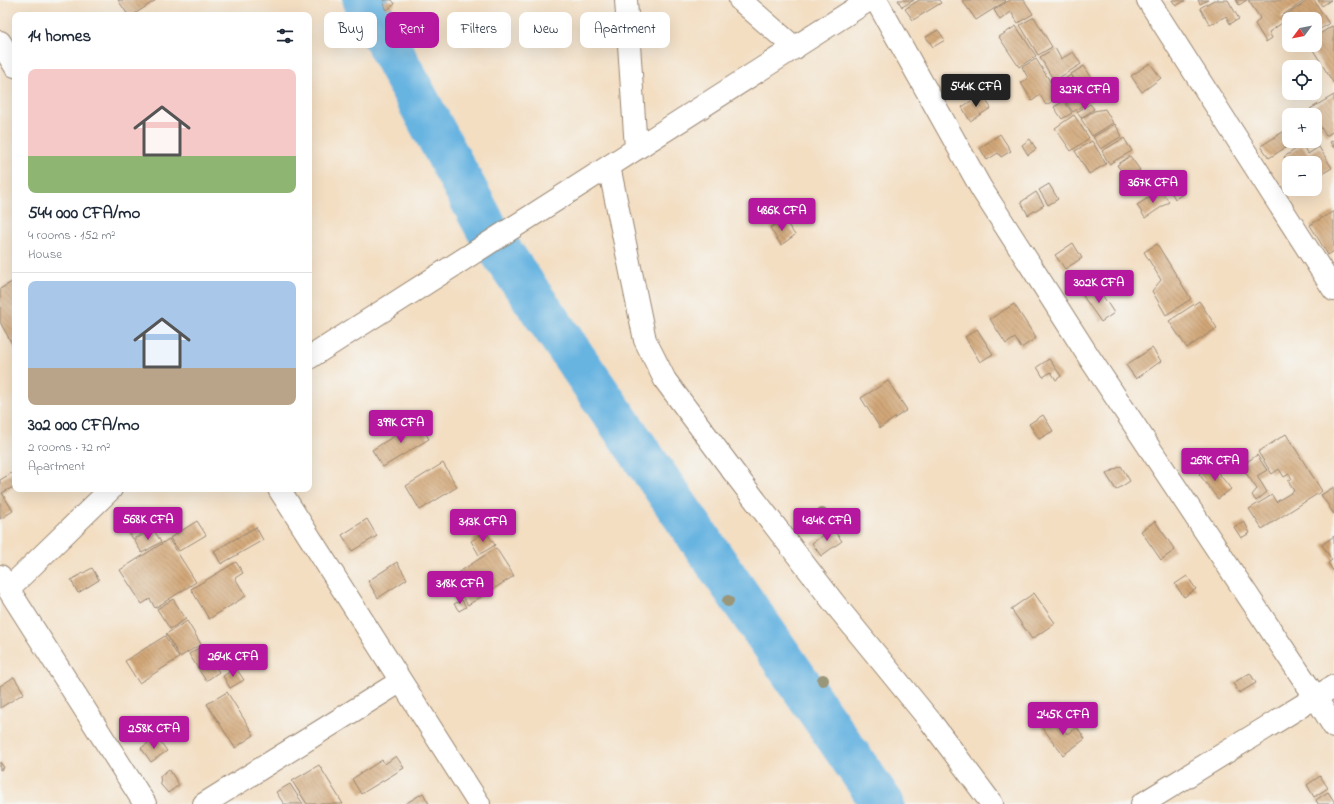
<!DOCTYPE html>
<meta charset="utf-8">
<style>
:root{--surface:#fff;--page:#f2f2f3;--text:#1f2937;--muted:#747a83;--line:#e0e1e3;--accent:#b5179e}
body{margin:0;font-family:"Indie Flower",sans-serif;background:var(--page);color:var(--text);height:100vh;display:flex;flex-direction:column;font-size:15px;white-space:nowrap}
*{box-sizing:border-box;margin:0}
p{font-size:13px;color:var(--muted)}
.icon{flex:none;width:22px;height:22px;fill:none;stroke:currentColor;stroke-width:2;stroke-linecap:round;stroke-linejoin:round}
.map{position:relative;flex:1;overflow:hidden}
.sheet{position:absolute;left:12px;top:12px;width:300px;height:480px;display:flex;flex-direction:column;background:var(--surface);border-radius:8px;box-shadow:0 4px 16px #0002}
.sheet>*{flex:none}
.banner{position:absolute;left:324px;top:12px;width:380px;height:36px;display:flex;gap:8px}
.needle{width:26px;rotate:238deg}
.fabs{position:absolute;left:1282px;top:12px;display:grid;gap:8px}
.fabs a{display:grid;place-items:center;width:40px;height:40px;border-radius:8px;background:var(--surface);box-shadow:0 4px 16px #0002;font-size:20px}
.price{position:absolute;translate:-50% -34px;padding:0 9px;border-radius:4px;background:var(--accent);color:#fff;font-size:13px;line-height:26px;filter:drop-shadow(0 1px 2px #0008)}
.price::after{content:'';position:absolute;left:50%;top:24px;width:12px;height:9px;margin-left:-6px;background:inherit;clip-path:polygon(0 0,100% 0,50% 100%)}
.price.on{background:#222;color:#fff}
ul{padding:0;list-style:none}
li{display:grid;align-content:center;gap:8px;height:212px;padding:0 16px}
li+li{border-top:1px solid var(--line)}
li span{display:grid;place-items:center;height:124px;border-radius:8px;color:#555}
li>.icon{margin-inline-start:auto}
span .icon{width:72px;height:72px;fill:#fffc;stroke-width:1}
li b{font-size:17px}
h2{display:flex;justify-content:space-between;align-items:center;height:48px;padding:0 16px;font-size:17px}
.chip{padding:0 14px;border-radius:8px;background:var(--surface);box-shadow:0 4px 16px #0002;font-size:14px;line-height:36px}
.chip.on{background:var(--accent);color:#fff}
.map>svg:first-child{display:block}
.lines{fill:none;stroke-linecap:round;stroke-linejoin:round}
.river{stroke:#68b4e1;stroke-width:43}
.building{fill:url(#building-back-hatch)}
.minor-casing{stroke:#978470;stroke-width:24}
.minor{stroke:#fff;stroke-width:22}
.tree{fill:#9a967a}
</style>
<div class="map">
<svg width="1334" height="804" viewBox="0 0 1334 804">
<defs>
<pattern id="building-back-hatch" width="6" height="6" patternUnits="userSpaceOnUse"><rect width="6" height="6" fill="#d2a778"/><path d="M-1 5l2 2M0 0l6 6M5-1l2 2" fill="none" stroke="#ac8862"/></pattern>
</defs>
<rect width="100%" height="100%" fill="#f6f6f2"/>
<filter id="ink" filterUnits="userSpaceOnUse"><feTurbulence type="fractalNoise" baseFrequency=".025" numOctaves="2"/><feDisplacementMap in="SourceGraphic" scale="8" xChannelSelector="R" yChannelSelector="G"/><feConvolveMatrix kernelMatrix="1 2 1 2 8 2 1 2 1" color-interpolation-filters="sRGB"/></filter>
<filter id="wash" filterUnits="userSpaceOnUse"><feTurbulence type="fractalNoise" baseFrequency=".012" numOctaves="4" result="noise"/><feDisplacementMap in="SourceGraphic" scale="16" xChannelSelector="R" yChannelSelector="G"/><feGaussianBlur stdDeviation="0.9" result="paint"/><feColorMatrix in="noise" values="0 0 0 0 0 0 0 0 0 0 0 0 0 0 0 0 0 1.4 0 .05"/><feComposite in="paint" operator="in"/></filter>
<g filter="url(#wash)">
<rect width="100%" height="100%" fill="#f3dec2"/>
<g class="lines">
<!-- river -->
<path class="river" d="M364,0l129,240 390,564"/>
</g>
<g id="blocks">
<!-- building -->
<path class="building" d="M118,0h38l-23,15h-5z
M385,0h7l3,4 -8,6 -4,-8z
M898,0h16l-12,7z
M919,0h20l2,3 -28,17 -8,-11z
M962,0h43l1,1 -30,19z
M1010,0h14l9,14 -15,9 -7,-11 -11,8 -6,-10z
M1172,0h14l-10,6z
M1198,0h10l-8,4z
M1214,0h14l11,19 -9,5 -4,-8 -16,9 -10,-17z
M1236,0h11l-8,5z
M1248,0h58l-25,16 4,5 -16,11 3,6 -6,4 -11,-18 5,-6z
M1309,0h5l15,24 -14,8v-13h-26l-3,-4z
M1318,0h13l-9,6z
M1034,17l18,30 -14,8 -18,-30z
M1016,26l20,30 -17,11 -20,-30z
M1332,26l2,3v55l-24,-39h5v-8z
M938,30l7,10 -12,7 -7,-10z
M1055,48l6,11 12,-7 8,12 -27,17 -14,-24z
M1036,59l24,38 -14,8 -6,-10 -8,6 -11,-18 7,-5 -6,-11z
M1150,63l11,15 -19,14 -11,-16z
M1084,66l18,27 -13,9 -18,-28z
M1071,75l17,27 -15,10 -18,-27z
M982,94l9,14 -21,13 -8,-14z
M1334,95v36l-8,5 -11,-18v-3h-2l-3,-6z
M1064,101l8,12 -10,6 -8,-12z
M1090,104l4,5 -13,9 -4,-6z
M1105,109l8,14 -21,13 -11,-17 13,-8z
M1074,115l15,23 -18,13 -16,-23z
M1115,124l7,12 -21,13 -8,-12z
M1289,128v13h7l-27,17 -8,-12z
M1000,134l11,17 -10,6 -3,-4 -11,7 -7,-12z
M1124,138l8,13 -23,13 -7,-13z
M1030,139l6,10 -8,6 -6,-10z
M1334,140v8l-4,-6z
M1092,141l14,23 -17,10 -14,-23z
M1302,145l6,9 11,-7 13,21 -12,7 -5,-8v-4h-26v2l-5,-8z
M1130,156l10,14 -13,9 -10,-14z
M1049,184l9,15 -10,6 -9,-15z
M1180,184l5,9 -10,6 -5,-9z
M1161,190l8,12 -24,16 -8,-13z
M1036,192l8,13 -16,10 -7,-13z
M1334,211v40l-6,4 -18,-30z
M784,219l11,16 -14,10 -11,-17z
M1073,243l9,15 -17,11 -10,-14z
M1157,244l34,55 -25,16 -14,-24 9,-11 -17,-28z
M12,282l3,5v62l-15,-27v-33z
M1097,287l17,26 -13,9 -18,-26z
M1199,301l18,27 -30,20 -18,-27z
M1014,304l22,34 -15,10 -6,-10 -9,6 -16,-25z
M977,329l16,25 -13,8 -15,-25z
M1152,348l9,13 -25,18 -10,-14z
M1049,359l12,17 -5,4 -5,-8 -8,5 -6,-10z
M888,381l19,29 -27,18 -19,-30z
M1043,415l10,16 -14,8 -10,-15z
M418,421l11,18 -46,28 -11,-17z
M1286,434l36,57 -60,38 -13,-20 23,-14 4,7 18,-11 -6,-10 4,-2 -3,-5 -5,3 -5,-8 -7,5 -14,-22z
M1257,455l10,15 -10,6 10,16 -11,9 -4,-6 5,-6 -16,-23z
M443,463l14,24 -37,23 -14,-24z
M1211,464l20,25 -13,10 -19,-25z
M1121,466l9,15 -14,9 -10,-16z
M15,471v15l-13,7 11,18 -13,8v-39z
M1334,487v27l-13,-19z
M140,510l11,18 -18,11 -8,-13 2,-8z
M367,519l10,17 -25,15 -10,-16z
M197,521l9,14 -27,16 -9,-13z
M1155,521l20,29 -14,10 -20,-29z
M1244,521l6,12 -9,5 -7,-11z
M256,527l7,13 -42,24 -7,-13z
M153,529l8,13 -19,11 -8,-13z
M833,529l9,12 -21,15 -9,-13z
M486,532l9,13 -16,10 -8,-14z
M1334,536v36l-6,-9 4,-3 -10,-15z
M169,539l27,43 -41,26 -5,-9 -8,5 -22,-34z
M496,548l18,28 -46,29 -18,-27z
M236,562l7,11 -8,5 11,18 -37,23 -18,-30z
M397,562l10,17 -29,19 -10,-17z
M92,568l7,12 -21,13 -7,-13z
M1187,576l9,13 -12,8 -9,-13z
M1034,593l21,30 -23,16 -21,-30z
M173,599l13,20 -16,10 -13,-20z
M462,600l4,7 -7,4 -5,-7z
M187,621l14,23 -21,13 -14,-23z
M165,636l14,22 -40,25 -14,-22z
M202,646l17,26 -13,9 -17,-27z
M236,668l8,12 -14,8 -7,-12z
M1250,673l6,10 -17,10 -6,-10z
M14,677l10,16 -24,15v-22z
M227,692l27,43 -19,13 -28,-44z
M1055,717l12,17 10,-7 8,12 -22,16 -21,-28z
M157,737l10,14 -16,11 -10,-14z
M396,756l8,12 -43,26 -9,-15 30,-19 3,4z
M0,762l4,6 -4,2z
M319,765l24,39h-36l-15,-23z
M169,769l10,16 -11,8 -7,-8 -1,-9z
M1320,776l8,12 -14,9 -7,-12z
M290,784l13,20h-19l-8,-12z
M1328,792l6,9v3h-16l-2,-4z
M423,793l6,11h-24z"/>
</g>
</g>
<g filter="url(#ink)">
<use href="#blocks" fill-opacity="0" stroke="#978470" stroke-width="1"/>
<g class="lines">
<!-- minor casing -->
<g class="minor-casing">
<path id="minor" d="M626,0l10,149
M740,0l55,48
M876,0l105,188 108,169 227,341 18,29
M1148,0l186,290
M0,42l15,24
M609,166l36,174 20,40 67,90 102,133 97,119 61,82
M309,358l560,-358
M279,489l200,315
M0,576l145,228
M8,589l103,-100
M204,804l197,-123
M1142,804l192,-118"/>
</g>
<!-- minor -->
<use href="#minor" class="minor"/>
</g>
<!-- trees -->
<g class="tree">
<circle cx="822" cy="514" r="6"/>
<circle cx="728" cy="601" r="6"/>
<circle cx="823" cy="680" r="6"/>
</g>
</g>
</svg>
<div class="fabs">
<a><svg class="needle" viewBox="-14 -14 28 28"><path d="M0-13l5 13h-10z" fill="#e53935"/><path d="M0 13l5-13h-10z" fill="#747a83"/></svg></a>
<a><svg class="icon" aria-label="locate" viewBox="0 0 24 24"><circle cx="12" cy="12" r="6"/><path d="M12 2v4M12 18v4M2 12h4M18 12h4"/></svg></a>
<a>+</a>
<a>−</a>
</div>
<b class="price on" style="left:976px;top:108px">544K CFA</b>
<b class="price" style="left:1085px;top:111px">327K CFA</b>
<b class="price" style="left:1153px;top:204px">367K CFA</b>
<b class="price" style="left:782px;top:232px">486K CFA</b>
<b class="price" style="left:1099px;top:304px">302K CFA</b>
<b class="price" style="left:401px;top:444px">399K CFA</b>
<b class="price" style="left:1215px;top:482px">269K CFA</b>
<b class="price" style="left:148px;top:541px">568K CFA</b>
<b class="price" style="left:827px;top:542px">434K CFA</b>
<b class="price" style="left:483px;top:543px">313K CFA</b>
<b class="price" style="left:460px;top:605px">318K CFA</b>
<b class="price" style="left:233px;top:678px">264K CFA</b>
<b class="price" style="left:1063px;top:736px">245K CFA</b>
<b class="price" style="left:154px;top:750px">258K CFA</b>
<div class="banner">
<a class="chip">Buy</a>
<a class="chip on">Rent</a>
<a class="chip">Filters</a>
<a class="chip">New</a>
<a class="chip">Apartment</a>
</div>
<section class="sheet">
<h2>14 homes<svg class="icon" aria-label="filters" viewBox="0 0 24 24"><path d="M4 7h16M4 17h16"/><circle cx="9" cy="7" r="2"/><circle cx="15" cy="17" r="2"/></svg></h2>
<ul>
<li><span style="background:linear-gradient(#f6c9c9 70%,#8fb573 0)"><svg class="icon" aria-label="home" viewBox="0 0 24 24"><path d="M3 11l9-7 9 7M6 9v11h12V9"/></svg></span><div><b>544 000 CFA/mo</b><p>4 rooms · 152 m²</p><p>House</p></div></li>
<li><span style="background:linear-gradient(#a9c7e8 70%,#b9a48a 0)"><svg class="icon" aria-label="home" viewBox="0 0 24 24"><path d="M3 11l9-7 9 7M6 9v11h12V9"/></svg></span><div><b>302 000 CFA/mo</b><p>2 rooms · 72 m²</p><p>Apartment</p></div></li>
</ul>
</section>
</div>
